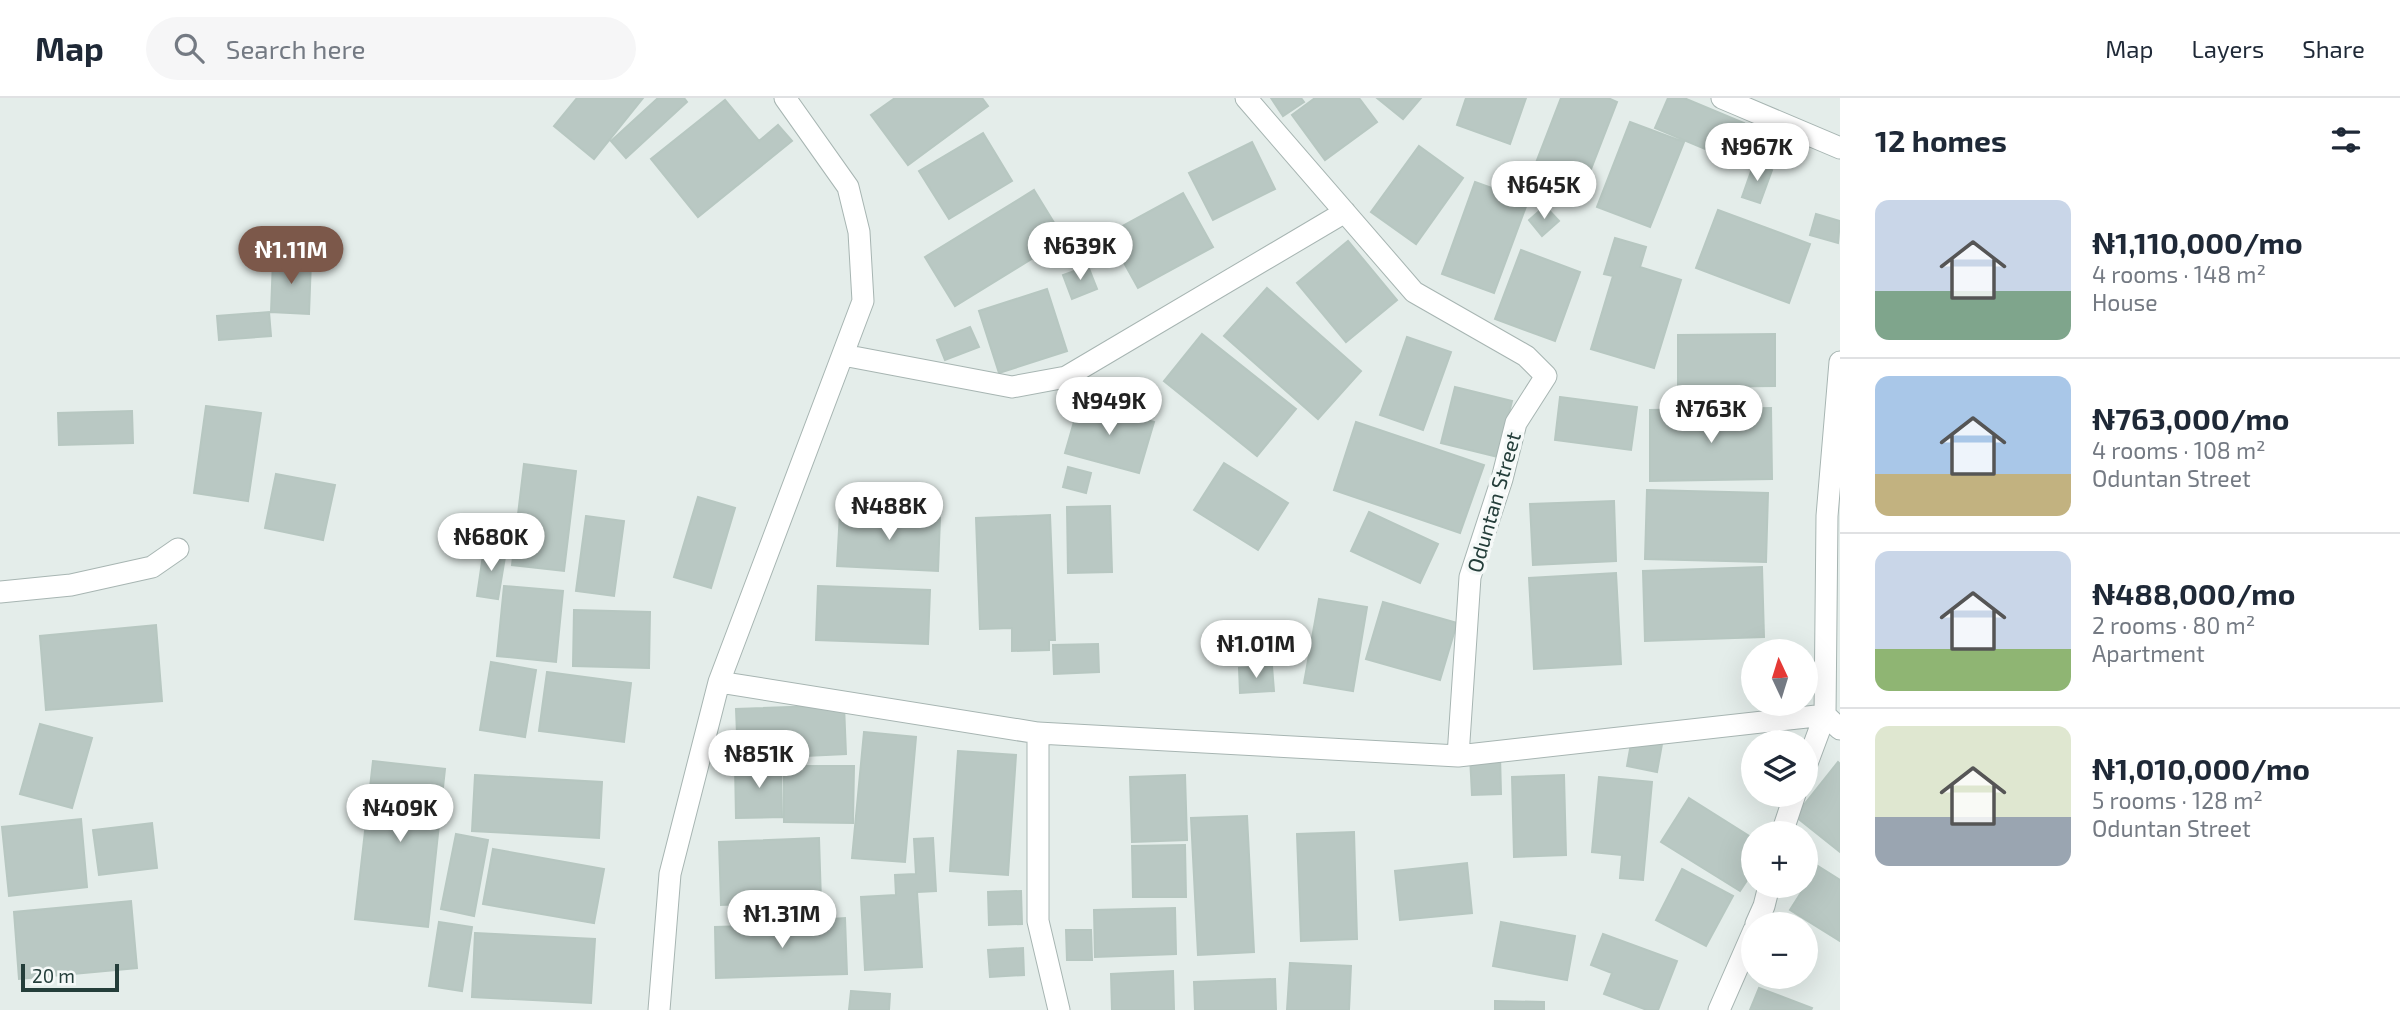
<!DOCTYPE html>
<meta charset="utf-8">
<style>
:root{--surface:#fff;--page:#f6f6f7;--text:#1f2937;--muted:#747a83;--line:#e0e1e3;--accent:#7c584a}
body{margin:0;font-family:"Exo 2",sans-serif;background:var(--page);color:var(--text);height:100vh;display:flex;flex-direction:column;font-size:26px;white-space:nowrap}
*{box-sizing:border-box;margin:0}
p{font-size:23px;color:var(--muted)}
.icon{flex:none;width:38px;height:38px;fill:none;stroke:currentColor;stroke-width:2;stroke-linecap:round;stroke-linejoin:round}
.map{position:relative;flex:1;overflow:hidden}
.details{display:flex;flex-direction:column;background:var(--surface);width:560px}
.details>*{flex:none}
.needle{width:46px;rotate:356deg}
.fabs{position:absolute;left:1741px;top:541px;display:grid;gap:14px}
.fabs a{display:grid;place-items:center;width:77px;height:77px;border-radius:50%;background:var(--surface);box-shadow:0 7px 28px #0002;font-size:35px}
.scale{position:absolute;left:21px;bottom:18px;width:98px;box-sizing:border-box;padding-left:7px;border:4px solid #243e3a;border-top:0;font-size:19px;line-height:24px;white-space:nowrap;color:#243e3a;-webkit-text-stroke:5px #f5f9f8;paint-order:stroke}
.price{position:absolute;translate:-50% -60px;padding:0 16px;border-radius:24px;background:#fff;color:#222;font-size:23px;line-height:46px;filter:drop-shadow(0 2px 4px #0008)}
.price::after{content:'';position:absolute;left:50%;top:42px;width:21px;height:16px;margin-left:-10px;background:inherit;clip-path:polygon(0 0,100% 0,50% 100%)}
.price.on{background:var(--accent);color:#fff}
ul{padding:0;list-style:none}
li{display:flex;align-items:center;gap:21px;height:175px;padding:0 35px}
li+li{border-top:2px solid var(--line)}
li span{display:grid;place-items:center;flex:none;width:196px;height:140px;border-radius:14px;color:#555}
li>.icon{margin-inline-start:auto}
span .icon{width:84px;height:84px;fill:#fffc;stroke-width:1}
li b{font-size:30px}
h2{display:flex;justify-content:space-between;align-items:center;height:84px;padding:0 35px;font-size:30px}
header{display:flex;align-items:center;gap:42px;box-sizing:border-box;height:98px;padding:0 35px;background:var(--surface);border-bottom:2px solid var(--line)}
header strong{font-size:33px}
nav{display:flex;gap:38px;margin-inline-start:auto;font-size:24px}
.search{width:490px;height:63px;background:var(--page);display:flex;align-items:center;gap:18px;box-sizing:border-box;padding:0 24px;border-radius:38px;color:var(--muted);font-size:26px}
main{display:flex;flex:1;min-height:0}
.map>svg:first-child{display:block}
.building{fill:#b9c8c3;stroke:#b7c7c1;stroke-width:2}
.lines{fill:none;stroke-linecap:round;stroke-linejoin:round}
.minor-casing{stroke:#a7b5b2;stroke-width:23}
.minor{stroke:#fff;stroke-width:21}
.labels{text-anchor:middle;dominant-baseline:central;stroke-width:7;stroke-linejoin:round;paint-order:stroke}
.street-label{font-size:21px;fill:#243e3a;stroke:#f5f9f8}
</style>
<header>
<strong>Map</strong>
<div class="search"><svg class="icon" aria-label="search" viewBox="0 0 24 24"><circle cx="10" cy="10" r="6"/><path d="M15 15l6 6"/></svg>Search here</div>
<nav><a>Map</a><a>Layers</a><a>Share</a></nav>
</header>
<main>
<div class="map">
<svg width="1840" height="912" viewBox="0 0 1840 912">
<rect width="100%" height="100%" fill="#e4edea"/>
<!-- building -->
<path class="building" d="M577,0h66l-49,61 -40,-33z
M658,0h26l3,4 -61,56 -15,-17z
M895,0h87l6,8 -80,59 -37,-50z
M1271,0h30l3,4 -21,14z
M1315,0h44l18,24 -52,38 -33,-45z
M1377,0h44l-18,21z
M1466,0h60l-16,46 -53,-19z
M1561,0h47l9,4 -38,98 -50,-19z
M1668,0h16l60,25 -15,36 -74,-31z
M725,2l34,41 19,-16 14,16 -94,76 -47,-58z
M1630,24l54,20 -34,85 -53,-20z
M983,35l29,48 -63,38 -30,-48z
M1252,44l23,47 -62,31 -24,-47z
M1419,48l44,32 -47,66 -45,-32z
M1754,65l18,7 -12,33 -18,-6z
M1475,84l53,19 -34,92 -52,-19z
M1034,92l30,49 -109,67 -30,-49z
M1183,95l30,54 -75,41 -30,-54z
M1545,108l14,15 -17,15 -13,-16z
M1718,112l92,34 -21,59 -93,-35z
M1816,116l24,7 -2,22 -28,-8z
M1615,140l31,9 -6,20 41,13 -27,88 -63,-19 22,-73 -9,-2z
M1348,143l49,59 -51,42 -49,-59z
M1521,152l59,22 -25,69 -60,-22z
M273,161l38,1 -2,54 -38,-2z
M1088,168l9,23 -25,10 -9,-24z
M1267,190l94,83 -43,48 -94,-83z
M1047,191l20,62 -68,22 -20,-62z
M269,214l2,24 -52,4 -2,-24z
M970,229l9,20 -34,13 -8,-20z
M1202,236l94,75 -39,47 -93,-75z
M1775,236v52l-97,1v-52z
M1407,239l44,15 -28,78 -43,-15z
M1455,289l57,14 -14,56 -57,-14z
M1560,299l77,10 -6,43 -76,-10z
M1080,303l74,21 -15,51 -74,-20z
M206,308l55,7 -13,88 -54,-8z
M1771,310l1,71 -122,2v-71z
M132,313l1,32 -74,2 -1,-32z
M1356,324l128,43 -24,68 -126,-43z
M1224,365l64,40 -30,47 -64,-40z
M524,366l52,7 -12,100 -52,-6z
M1068,369l23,6 -5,20 -23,-6z
M276,376l59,11 -12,55 -58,-12z
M1647,392l121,3 -2,69 -121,-3z
M698,399l37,11 -24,80 -37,-11z
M1614,403l2,60 -83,4 -3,-61z
M1110,408l2,66 -44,1 -1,-66z
M840,414l100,6 -2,53 -101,-5z
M1369,414l69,32 -18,39 -69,-32z
M1050,417l5,125h-6v10l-37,1v-23l-32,1 -4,-111z
M586,418l38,5 -10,75 -38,-5z
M484,450l22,3 -8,48 -21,-3z
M1762,469l2,70 -119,4 -2,-70z
M1616,475l5,91 -87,5 -5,-91z
M504,488l59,5 -7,71 -59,-6z
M818,488l112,4 -2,54 -112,-4z
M1319,501l48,8 -14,84 -49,-8z
M1383,504l74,21 -17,57 -74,-21z
M574,512l76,2 -1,56 -76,-2z
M156,527l6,76 -116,9 -6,-74z
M1098,546l1,28 -45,2 -1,-29z
M491,564l45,8 -11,67 -45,-7z
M1272,568l2,25 -34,2 -1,-25z
M547,574l84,11 -7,59 -85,-11z
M844,607l2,49 -108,5 -2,-50z
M40,626l52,14 -20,70 -52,-14z
M864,634l52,5 -11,125 -53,-4z
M1632,640l30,6 -5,28 -30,-6z
M958,653l58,4 -8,120 -58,-4z
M1500,657l1,39 -29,1 -2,-39z
M373,663l72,8 -17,158 -73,-8z
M1838,664l2,2v88l-45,-36z
M781,665l1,54 -46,1 -1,-54z
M784,668h70l-1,57 -69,-1z
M475,677l127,7 -3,56 -127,-7z
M1185,677l2,65 -55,2 -2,-65z
M1564,677l2,80 -52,2 -2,-80z
M1599,679l53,5 -9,98 -23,-2 2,-23 -30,-3z
M1689,700l65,41v31l-14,21 -79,-49z
M1247,718l7,136 -56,3 -7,-137z
M81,721l6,68 -78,9 -7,-69z
M152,725l5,45 -58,7 -6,-45z
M1354,734l3,107 -56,2 -4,-107z
M456,736l32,6 -14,76 -33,-7z
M819,740l2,63 -100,4 -2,-63z
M933,740l3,53 -19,1 5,75 -57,3 -4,-73 35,-2 -1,-20 21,-1 -2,-35z
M1185,747l1,52h-53l-1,-51z
M493,751l111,20 -10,54 -111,-19z
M1467,765l5,50 -72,7 -5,-49z
M1818,768l22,14v61l-50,-31z
M1682,771l51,27 -27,50 -50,-26z
M1021,793l1,33 -33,1 -1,-33z
M131,803l6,67 -118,11 -5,-67z
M1175,810l1,46 -81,3 -1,-47z
M845,820l2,56 -131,4 -1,-51 102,-3v-4z
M439,824l33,5 -10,64 -33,-5z
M1501,824l74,14 -8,44 -74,-14z
M1066,832h25l1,30h-25z
M475,835l120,6 -4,64 -119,-6z
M1603,836l74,27 -19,49h-11l-43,-16 8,-21 -21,-8z
M1023,850l1,27 -34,2 -2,-27z
M1290,865l61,3 -2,44h-62z
M1173,873l1,39h-62l-1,-36z
M1275,881l1,31h-81l-1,-28z
M1759,890l53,20 -1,2h-61z
M851,893l39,3 -1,16h-40z
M1495,903l49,1v8h-49z"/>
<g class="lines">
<!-- minor casing -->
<g class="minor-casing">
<path id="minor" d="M1246,0l168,194 112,64 20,20 -30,47 -14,56 -32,98 -12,179
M1722,0l118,50
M843,257l169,32 54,-10 279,-165
M0,494l71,-7 81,-18 26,-18
M719,584l319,51 420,23 367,-41 15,14
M1038,635v188l21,89
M1806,668l19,-51 2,-199 13,-154
M1782,735l13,-39
M1756,826l8,-18 5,-20
M659,912l11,-136 49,-192 144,-381 -4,-69 -11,-45 -63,-89
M1719,912l35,-80"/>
</g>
<!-- minor -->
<use href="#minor" class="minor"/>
</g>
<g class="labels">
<!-- street labels -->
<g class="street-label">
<text transform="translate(1493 404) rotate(-74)">Oduntan Street</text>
</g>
</g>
</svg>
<div class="fabs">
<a><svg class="needle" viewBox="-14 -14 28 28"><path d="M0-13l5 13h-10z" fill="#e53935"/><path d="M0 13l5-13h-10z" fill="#747a83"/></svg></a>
<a><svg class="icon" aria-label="layers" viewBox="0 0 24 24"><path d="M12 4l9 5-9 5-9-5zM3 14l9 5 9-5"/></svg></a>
<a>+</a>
<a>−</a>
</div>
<div class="scale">20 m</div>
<b class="price" style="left:1757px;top:85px">₦967K</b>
<b class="price" style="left:1544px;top:123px">₦645K</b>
<b class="price" style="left:1080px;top:184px">₦639K</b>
<b class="price on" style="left:291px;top:188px">₦1.11M</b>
<b class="price" style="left:1109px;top:339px">₦949K</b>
<b class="price" style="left:1711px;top:347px">₦763K</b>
<b class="price" style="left:889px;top:444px">₦488K</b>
<b class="price" style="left:491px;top:475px">₦680K</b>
<b class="price" style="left:1256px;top:582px">₦1.01M</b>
<b class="price" style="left:759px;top:692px">₦851K</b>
<b class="price" style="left:400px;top:746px">₦409K</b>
<b class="price" style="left:782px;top:852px">₦1.31M</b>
</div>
<section class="details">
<h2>12 homes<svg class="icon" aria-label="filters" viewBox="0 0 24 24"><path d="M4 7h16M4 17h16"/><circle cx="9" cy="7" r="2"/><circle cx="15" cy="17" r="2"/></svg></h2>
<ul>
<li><span style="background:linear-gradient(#c9d6e8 65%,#7fa58c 0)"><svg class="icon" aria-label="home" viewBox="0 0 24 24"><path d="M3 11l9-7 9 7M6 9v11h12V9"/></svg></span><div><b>₦1,110,000/mo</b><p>4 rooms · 148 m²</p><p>House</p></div></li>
<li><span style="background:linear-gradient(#a9c7e8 70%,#c2b280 0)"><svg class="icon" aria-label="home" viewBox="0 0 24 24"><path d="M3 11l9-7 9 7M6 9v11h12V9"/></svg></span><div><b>₦763,000/mo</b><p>4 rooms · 108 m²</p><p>Oduntan Street</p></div></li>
<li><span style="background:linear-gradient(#c9d6e8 70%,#8fb573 0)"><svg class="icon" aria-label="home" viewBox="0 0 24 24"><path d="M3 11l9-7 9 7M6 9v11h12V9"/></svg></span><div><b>₦488,000/mo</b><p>2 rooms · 80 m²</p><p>Apartment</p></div></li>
<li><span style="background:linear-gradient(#dfe7d0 65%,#9aa5b1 0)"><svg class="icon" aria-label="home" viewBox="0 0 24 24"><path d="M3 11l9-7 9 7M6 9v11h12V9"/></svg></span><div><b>₦1,010,000/mo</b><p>5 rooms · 128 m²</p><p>Oduntan Street</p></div></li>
</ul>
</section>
</main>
